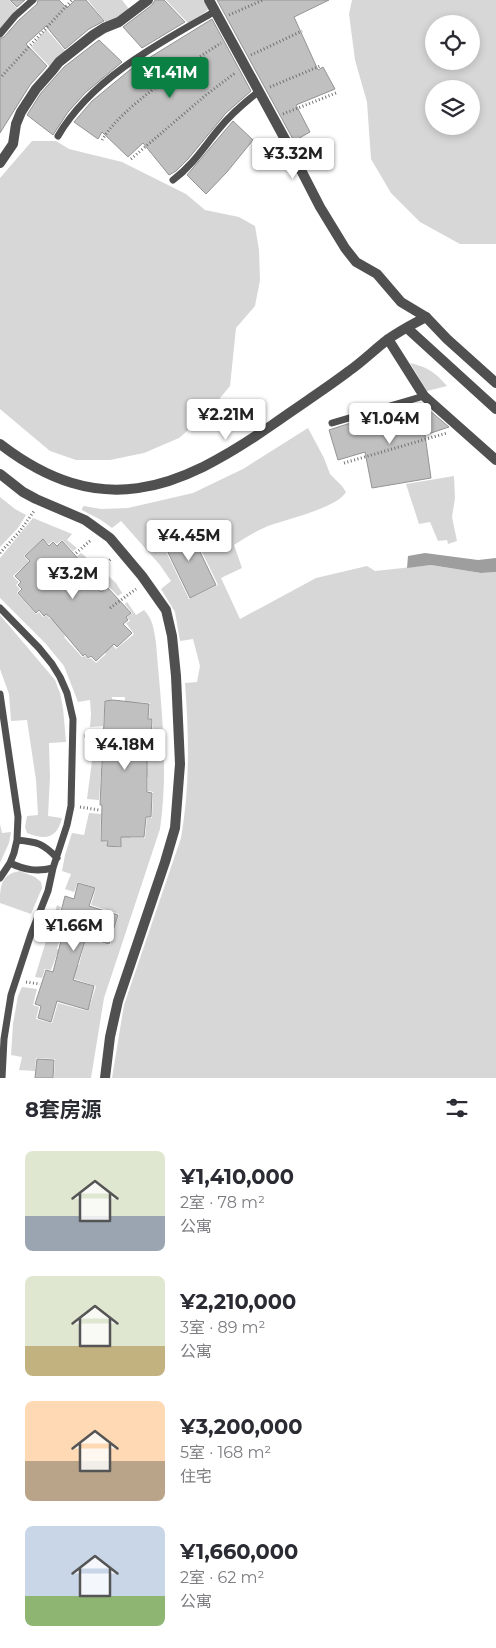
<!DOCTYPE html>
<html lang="zh">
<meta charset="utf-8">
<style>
:root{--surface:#fff;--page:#f7f7f7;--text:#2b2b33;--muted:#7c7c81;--accent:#0b8043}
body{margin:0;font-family:Montserrat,"Noto Sans SC",sans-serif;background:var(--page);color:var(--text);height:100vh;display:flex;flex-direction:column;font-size:19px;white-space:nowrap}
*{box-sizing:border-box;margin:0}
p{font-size:16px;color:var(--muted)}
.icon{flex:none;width:28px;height:28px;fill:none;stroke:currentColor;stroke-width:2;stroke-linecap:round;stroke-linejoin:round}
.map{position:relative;height:1078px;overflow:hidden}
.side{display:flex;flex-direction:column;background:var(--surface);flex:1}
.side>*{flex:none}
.controls{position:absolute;left:425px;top:15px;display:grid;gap:10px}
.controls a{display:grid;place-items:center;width:55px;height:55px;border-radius:50%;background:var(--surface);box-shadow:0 2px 8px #0003;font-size:25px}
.price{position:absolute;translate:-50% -42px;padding:0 11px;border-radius:5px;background:#fff;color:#222;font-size:16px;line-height:32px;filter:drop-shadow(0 1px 2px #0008)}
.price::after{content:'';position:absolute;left:50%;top:30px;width:15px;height:11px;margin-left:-8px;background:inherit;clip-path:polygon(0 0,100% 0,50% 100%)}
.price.current{background:var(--accent);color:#fff}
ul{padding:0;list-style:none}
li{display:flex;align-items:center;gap:15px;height:125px;padding:0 25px}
li span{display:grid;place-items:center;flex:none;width:140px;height:100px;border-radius:8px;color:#555}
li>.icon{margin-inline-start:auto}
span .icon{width:60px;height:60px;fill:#fffc;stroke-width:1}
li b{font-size:21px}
h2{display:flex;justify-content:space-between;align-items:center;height:60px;padding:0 25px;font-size:21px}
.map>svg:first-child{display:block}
.green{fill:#d7d7d7;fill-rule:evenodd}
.water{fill:#9e9e9e}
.building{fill:#c0c0c0;stroke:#949494}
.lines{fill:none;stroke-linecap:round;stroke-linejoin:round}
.path{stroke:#727272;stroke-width:3;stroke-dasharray:1 2.5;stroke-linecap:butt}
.service{stroke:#505050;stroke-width:7}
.minor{stroke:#505050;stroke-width:10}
.tertiary{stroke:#505050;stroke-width:10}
</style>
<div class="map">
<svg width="496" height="1078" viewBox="0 0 496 1078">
<rect width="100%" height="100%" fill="#fff"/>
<!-- green -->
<path class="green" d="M0,0h9l11,11 -20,20z
M88,0h34l7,9 -4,5 -19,9z
M166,0h38l4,9 -1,2 -19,12z
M352,0h144v244h-36l-40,-22 -29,-29 -20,-34 -4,-57 -12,-42 -6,-46zM434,24h37v37h-37zM434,89h37v37h-37z
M46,29l21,24 -16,15 -20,-21z
M32,141h24l13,8 53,13 64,32 19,16 34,7 16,9 4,24 1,30 -5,26 -19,22 -6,58 -23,28 -28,24 -35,15 -34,7h-34l-26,-9 -50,-42v-231z
M410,363c17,4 25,9 37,23l-20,5z
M308,428l16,30 6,16 12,12 4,6c-9,16 -59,27 -78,34 -12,5 -24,12 -34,19l8,23 -21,10 19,41 76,-41 51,-12 8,5 56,-6 50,8 15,-1v506h-384l12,-73 57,-167c9,-51 8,-103 4,-155l12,-1 3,-16 -7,-27 -13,2 -5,-29 -14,-23 10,-8 -11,-16 -39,-44 -9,7 -11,-8 -19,-10v-2l2,-2 17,3 27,-1 65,-15 50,-24zM189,525l29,60 -29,14 -29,-60z
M454,476l1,22 -3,19 5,24 -9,3 -1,-4 -9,1 -8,-19 -11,2 -13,-40z
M0,497l15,12 11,6 -8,13 -18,19z
M33,518l39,16 -5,6 10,8 -4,3 -11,-11 -5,4 -4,-3 -4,3 -6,-5 -19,17 11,12 -1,1 -6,-6 -15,13 6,6 -3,3 4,4 -3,4 19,21 3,-2 4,5 3,-2 4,4 13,-11 -2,22 4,6 -1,1 18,20 3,-1 3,3 3,-1 5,5 10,-9 -3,-5 7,-7 6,7 18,-15 -8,-11 4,-2 -3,-4 5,-4 -7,-9 2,-2 9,13 8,-5c9,9 10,20 12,33 5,62 13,124 4,186l-56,169 -13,80h-37l1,-19 -19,-1 -1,13 -16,-1 3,-13 -11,-2 2,-31 5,-28 4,-9 15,2 -4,16 6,2 -3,12 16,4 6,-20 30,8 8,-25 -28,-9 4,-13 7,1 4,-16 -5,-3 2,-9 30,8 9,-31 -28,-9 5,-17 -18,-6 -4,10 -9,-3 6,-15 -9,-3 3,-16 7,-22 12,2 5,-22 12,1 -1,27 7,1v4l14,2 1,-25 9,9v6h14l2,-20h5l1,-26 -5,-1v-14h-13l12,-14 1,-20h4l1,-24 -4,-1 1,-15 -14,-1 -1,6 -11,2 1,-13h-13v3h-7l-2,26 -13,1 1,-13 -1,-14 -12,2 -14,-36 -18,-22 -46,-46v-40z
M81,553l4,3 9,12 -7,6 -3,-3 3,-4 -10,-11z
M103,571l13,12 6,10 -4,3 -11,-11 -6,5 -3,-2 -5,4 -7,-8z
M0,615l55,65 5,13 3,15 3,34 -17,1 1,34 -2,39 14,2c-5,20 -16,23 -35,15l-2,-6 2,-11 11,-1 -2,-35 -9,-60 -16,1 -2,-27 -9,-25z
M91,745h12l-2,23 7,1v3h-7l-2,28 -12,-1 5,-38z
M0,824l2,9 9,-1 -2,11 -9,20z
M20,871l15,6 6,5 1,6 -11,26 -31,-11c0,-17 1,-29 20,-32z
M57,905l4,2 -2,6 6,2 -6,2 -4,14 6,3 -4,15 7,3 -1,4 -6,-2 -6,16 -6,-1 -3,9 -7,-1z"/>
<!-- water -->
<path class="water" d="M425,553l53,7 18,-2v14l-15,1 -50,-8 -24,3 1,-12z"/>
<!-- building -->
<path class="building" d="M10,0h15l-8,7z
M38,0h21l8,8 8,-8h11l18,21 -15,8 -24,20 -19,-23 -20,18 21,22 -17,19 -30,48v-94l4,-2 15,-17 18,-16z
M155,0h9l21,22 -43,26 -19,-21 29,-22z
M217,0h112l-35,17 24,53 5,-3 12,22 -39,16 14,27 -16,9z
M212,19l39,72 -25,22 -38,46 -12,12 -7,4 -26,-32 -15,14 -26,-25 -4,7 -24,-17 18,-21 39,-32z
M99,40l23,22 -37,31 -17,19 -15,23 -26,-20 14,-22 23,-26z
M233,121l20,19 -26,32 -21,22 -19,-19z
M423,405l26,22 -24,8 6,43 -59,10 -7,-36 -27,8 -9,-30 34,-11 30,-5z
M188,527l28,58 -26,13 -28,-58z
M43,539l6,7 4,-4 4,4 5,-5 24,26 -4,4 19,21 6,-5 24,26 -5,4 2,3 -5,4 9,9 -15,14 -3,-3 -18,17 -5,-5 -3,2 -3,-4 -2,2 -32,-38 -5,-4 -2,2 -5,-6 -3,3 -18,-20 4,-4 -4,-4 3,-3 -6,-6 15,-15 -5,-5z
M113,700l36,4 -1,15h4l-1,23h-4v50l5,1 -1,24h-5l-2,20h-23v10l-14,-1 1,-5h-7l1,-36h-2l5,-104z
M78,883l17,5 -6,18 29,9 -9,29 -23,-7 -13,43 21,6 -6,24 -31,-9 -6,21 -13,-4 3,-12 -6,-2 11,-34 7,2 10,-39 -7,-2 9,-35 9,3z
M37,1059l17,1 -1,18h-18z"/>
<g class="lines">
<!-- path -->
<path class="path" d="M229,15l34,-15
M251,55l51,-24
M2,76l70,-76
M270,87l50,-21
M283,114l53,-21
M102,140c20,-34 85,-75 119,-97
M131,159l75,-64 29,-22
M344,463l103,-30
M0,553l20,-22 14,-20
M76,553l15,-13
M85,580l26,-21
M110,608l26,-19
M84,736l16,-1
M80,807l19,3
M26,982l14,2"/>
<!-- service -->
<path class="service" d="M0,34l15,-18 18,-16
M58,136c33,-57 101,-93 156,-124
M173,180c19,-14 31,-33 45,-50 12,-15 26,-27 40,-38
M332,423l92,-27
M0,608l39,40 13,16 8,13 7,16 6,26 -2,87 -4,19 -14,43 -5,23 -17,43 -20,61 -7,44 -2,39
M0,694l18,123 -1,23 -3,13 -4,10 -10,15
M17,840c20,2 26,3 40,18
M10,863c15,7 27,9 43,5"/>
<!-- minor -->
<path class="minor" d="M0,163l13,-19 3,-20 5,-12 15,-23 16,-18 7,-9 34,-27 11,-7 15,-6 29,-22
M388,339l36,57 72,64
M0,444c100,77 177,47 272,-19 25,-18 52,-35 77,-54 13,-9 25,-21 38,-31 12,-9 26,-16 39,-23l-25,-15 -24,-28 -21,-12 -11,-14 -25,-41 -34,-66 -77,-141
M0,474l23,18 13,7 49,21 25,18 32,38 24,34 6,26 4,40 4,88 -5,64 -10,34 -47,139 -8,36 -5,41"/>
<!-- tertiary -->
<path class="tertiary" d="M426,317l21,22 49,44
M407,328l89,81"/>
</g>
</svg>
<div class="controls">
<a><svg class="icon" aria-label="locate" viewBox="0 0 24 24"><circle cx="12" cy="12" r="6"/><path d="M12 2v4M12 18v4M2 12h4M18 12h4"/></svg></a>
<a><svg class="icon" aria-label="layers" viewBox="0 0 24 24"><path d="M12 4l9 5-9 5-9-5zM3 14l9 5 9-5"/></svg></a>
</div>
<b class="price current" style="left:170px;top:99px">¥1.41M</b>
<b class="price" style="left:293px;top:180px">¥3.32M</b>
<b class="price" style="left:226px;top:441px">¥2.21M</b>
<b class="price" style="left:390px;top:445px">¥1.04M</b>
<b class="price" style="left:189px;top:562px">¥4.45M</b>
<b class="price" style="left:73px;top:600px">¥3.2M</b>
<b class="price" style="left:125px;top:771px">¥4.18M</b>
<b class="price" style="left:74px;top:952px">¥1.66M</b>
</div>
<section class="side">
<h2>8套房源<svg class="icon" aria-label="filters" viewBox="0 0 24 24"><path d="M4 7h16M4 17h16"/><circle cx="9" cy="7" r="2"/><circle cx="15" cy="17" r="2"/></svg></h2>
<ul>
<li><span style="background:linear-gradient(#dfe7d0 65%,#9aa5b1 0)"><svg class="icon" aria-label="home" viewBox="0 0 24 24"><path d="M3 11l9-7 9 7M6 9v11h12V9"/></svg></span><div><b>¥1,410,000</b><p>2室 · 78 m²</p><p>公寓</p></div></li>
<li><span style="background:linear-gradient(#dfe7d0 70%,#c2b280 0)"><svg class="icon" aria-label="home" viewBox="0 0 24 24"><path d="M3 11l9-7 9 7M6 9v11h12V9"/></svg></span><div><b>¥2,210,000</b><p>3室 · 89 m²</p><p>公寓</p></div></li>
<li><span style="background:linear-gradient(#ffd9b3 60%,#b9a48a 0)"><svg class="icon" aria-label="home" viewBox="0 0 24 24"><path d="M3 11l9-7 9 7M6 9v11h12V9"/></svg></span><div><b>¥3,200,000</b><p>5室 · 168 m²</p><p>住宅</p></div></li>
<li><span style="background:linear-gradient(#c9d6e8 70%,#8fb573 0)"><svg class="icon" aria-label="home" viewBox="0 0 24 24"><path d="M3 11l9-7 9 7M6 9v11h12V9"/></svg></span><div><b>¥1,660,000</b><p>2室 · 62 m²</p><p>公寓</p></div></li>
</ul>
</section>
